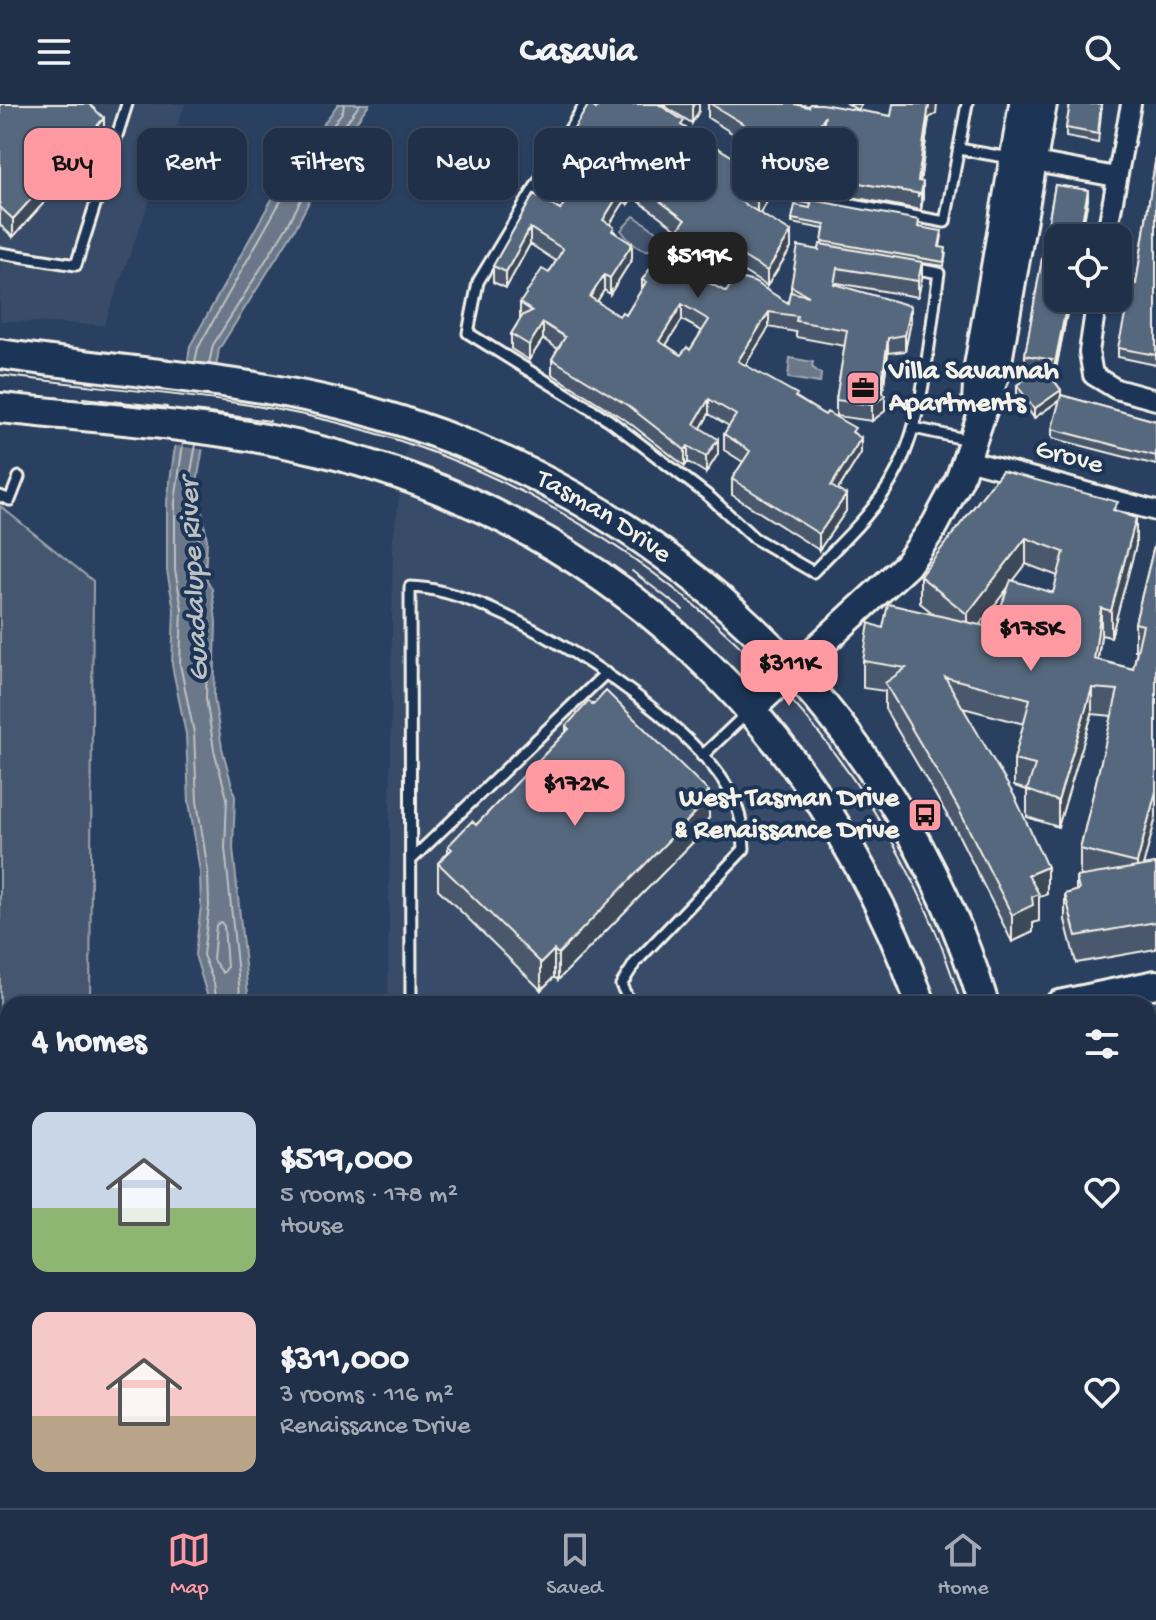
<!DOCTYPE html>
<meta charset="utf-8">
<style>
:root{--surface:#203048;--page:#28384f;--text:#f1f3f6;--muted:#a2a9b4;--line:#3d4b60;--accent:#ff9aa2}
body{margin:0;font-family:"Gochi Hand",sans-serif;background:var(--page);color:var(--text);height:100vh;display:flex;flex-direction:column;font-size:30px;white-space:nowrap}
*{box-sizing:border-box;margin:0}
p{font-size:26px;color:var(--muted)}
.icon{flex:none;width:44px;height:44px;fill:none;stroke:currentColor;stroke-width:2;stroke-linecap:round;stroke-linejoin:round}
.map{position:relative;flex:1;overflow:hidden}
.details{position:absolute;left:0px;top:892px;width:1156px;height:512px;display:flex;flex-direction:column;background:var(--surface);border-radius:24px 24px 0 0;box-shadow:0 2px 6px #0004,0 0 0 2px var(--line)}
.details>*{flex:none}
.hud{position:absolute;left:24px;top:24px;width:1108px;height:72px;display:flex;gap:16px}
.buttons{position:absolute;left:1044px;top:120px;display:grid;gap:16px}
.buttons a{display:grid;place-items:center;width:88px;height:88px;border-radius:16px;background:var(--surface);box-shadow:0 2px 6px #0004,0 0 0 2px var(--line);font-size:40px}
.price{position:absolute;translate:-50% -68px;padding:0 18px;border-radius:16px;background:var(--accent);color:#111;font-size:26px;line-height:52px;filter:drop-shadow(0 2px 4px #0008)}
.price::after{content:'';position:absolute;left:50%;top:48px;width:24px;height:18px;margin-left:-12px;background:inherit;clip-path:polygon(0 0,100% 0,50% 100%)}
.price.current{background:#222;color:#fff}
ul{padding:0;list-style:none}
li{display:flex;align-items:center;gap:24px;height:200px;padding:0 32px}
li span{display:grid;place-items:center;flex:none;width:224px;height:160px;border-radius:16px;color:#555}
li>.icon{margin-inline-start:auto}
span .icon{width:96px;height:96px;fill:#fffc;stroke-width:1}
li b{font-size:34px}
h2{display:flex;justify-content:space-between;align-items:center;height:96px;padding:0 32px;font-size:34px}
.tag{padding:0 28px;border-radius:16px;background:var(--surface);box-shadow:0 2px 6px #0004,0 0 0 2px var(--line);font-size:28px;line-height:72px}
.tag.current{background:var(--accent);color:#111}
header{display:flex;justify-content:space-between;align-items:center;height:104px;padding:0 32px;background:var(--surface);font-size:36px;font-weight:700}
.tabs{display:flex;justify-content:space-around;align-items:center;height:112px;border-top:2px solid var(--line);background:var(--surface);font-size:22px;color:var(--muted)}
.tabs a{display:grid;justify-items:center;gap:4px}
.tabs .current{color:var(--accent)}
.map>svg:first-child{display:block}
.built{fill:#374c69}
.green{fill:#445771;stroke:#9ca4ac;stroke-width:2}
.water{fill:#6a788a;stroke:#a1a8b0;stroke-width:2}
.pier{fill:#2a4060}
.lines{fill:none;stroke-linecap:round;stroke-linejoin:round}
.shore{stroke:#bdc1c2;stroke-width:2}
.lane-casing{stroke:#f4f1e8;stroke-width:15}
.street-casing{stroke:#f4f1e8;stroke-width:24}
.secondary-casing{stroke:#f4f1e8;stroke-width:32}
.primary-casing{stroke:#f4f1e8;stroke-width:34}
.lane{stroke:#1d3557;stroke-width:9}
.street{stroke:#1d3557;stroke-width:18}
.secondary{stroke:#1d3557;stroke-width:26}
.primary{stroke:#1d3557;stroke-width:28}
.tram{stroke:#f4f1e8;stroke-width:2}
.wall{fill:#4a596c;stroke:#f4f1e8;stroke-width:2;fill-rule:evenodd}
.shaded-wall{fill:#3c4858;stroke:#f4f1e8;stroke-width:2}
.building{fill:#56677d;stroke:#f4f1e8;stroke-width:2;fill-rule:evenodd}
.labels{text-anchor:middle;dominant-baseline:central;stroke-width:8;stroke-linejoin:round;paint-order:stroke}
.poi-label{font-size:28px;font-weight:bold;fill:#f4f1e8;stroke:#1d3557;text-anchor:start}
.street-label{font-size:28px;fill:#f4f1e8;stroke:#1d3557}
.water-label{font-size:30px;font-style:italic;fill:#bdc1c2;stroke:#1d3557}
</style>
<header><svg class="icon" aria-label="menu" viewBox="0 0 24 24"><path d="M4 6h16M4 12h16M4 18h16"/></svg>Casavia<svg class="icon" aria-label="search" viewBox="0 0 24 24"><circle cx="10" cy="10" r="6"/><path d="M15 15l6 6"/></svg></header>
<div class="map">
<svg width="1156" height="1404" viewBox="0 0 1156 1404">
<rect width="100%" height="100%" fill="#2a4060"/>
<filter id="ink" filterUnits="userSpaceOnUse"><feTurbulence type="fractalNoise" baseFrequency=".0125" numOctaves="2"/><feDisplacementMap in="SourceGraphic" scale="16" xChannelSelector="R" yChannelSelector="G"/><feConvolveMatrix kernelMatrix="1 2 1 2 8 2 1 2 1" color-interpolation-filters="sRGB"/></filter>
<g filter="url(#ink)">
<!-- built -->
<path class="built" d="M0,0h185l-81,221 -104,-4z
M410,322l118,49 184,115 167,191 104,223h-595l5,-465z
M1156,882v522h-795l1,-8h786v-496h-87z"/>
<!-- green -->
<path class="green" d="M634,112l25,17 1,9 -7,8c-15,2 -24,-9 -32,-20z
M0,402l93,75 -3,423h-82v496h57l-1,8h-64z"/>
<!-- water -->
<path class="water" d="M338,0h31l-35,49 -38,74 -77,122 -22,134 10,57 -2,36 7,13 4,33 -2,75 8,51 13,49 -2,51 16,156h-39l-15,-49 6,-49 -1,-34 -11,-71 -3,-67 -14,-69 2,-56 -7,-38v-70l23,-155 91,-163z
M790,254l23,4 -1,5 9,7 -1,9 -32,-5z"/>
<!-- pier -->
<path class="pier" d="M184,255l37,6 -14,85 -36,-5z"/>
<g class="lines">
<!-- shore -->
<path class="shore" d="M195,258l3,-14 90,-160 55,-77 1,-7
M209,260l4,-19 76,-122 38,-74 33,-45
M183,339l-8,59v68l7,39 -2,55 14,69 3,68 11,70 1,35 -6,49 11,28 3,21
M196,340l-7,39 10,58 -2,36 7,15 4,31 -2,75 8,52 13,48 -2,50 16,156
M221,818l3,4 3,42 -4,5 -10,-13 3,-35z"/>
<!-- lane casing -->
<g class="lane-casing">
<path id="lane" d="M585,0l-107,178 -10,51 141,87 102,78 43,40 59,34c28,-30 60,-58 80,-94 32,-56 36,-142 46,-205l-27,-5
M959,45l51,9
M764,74l24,15 157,29 22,-118
M0,149l76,12 51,-161
M914,324l55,12
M0,392l10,4 9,-23
M702,652l44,-42
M411,756l195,-187
M411,900l-1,-417c86,1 285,131 322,209 9,17 11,34 12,53l-109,114 -14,22 10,19
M1148,952l8,-4
M1148,1208l8,7
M395,1404l1,-8
M535,1404l2,-8
M867,1404l2,-8"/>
</g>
<!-- street casing -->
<g class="street-casing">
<path id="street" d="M1024,56l92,17
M1106,134l25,-134
M1097,194l-8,54 4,23 23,14 40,11
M967,356l189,51"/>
</g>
<!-- secondary casing -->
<g class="secondary-casing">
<path id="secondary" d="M976,298l2,-36 45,-262
M751,605l156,-144 28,-40 24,-45 37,-107 47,-269
M1059,900l97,-20"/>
</g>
<!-- primary casing -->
<g class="primary-casing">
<g id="primary">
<path id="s1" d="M0,250c120,18 247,24 364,56 294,81 531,301 620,594"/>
<path d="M0,304c105,11 214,17 317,42 292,72 503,273 604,554"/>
<path d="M936,1404l2,-8"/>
<path d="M996,1404l2,-8"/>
</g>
</g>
<!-- lane -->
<use href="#lane" class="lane"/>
<!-- street -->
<use href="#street" class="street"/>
<!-- secondary -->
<use href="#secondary" class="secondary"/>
<!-- primary -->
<use href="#primary" class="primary"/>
<!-- tram -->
<path class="tram" d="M0,271c120,16 244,21 361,54 277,77 518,296 600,575
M83,294l84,9
M194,307l76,10
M632,467l51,39
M960,1404l2,-8
M972,1404l2,-8"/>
</g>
<!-- wall -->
<path class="wall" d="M0,0l104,32 -91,101 -13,-12z
M661,0h38v7l-7,12z
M708,0h86l97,12 45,-2 -7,4 -9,64 3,16 -2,12 -107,-20v-15l7,-37 -19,30 1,-22 -22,34 -25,-16v-16l-48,-30z
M848,0h14l-4,6z
M1070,0h32l-4,39 -32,-6v-9z
M596,5l88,18 89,65 -13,21 31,35 -24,38 -48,-29 -14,24 21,11 62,11 3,-11v-6l31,-41 2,-16 -32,-6v-4l127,8 23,9 -2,11 6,6 -2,13 -22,-3v15l-4,19 -81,-14v2l74,36 -6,30 -17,2 -5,39 2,19 -13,10 -36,-5v-16l9,-54 -49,-9v-5l-27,-5 -24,38 110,69 6,19 -23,37 8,21 -27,39 -87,-55v-16l11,-17 -19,-12v-16l5,-8 -20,-12 -9,15 18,25 -12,19 -18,-11 -3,4 -58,-45 -75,-47v-15l6,-10 -15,-10 -14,21 -18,-11v-15l9,-15v-16l29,-30 7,-12 -26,-17 -24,44 -13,-6v-16l41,-72 26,16 9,-15 -19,-12v-15zM633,93l45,33 -36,50v9l-16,26 -7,1 -22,-14 7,-12 6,4 22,-35 -22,-35 14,-22 4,2zM682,216l20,11 -12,19 -9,5 -15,-10z
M1156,52v209l-38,-8v-9l18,-64z
M1055,81l33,5v9l-7,39h-23v60h12l-16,82 7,10v7v-2l95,26v44l-104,-27v-9l8,-29 -26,18 -17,-24v-9l25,-18 -17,-3v-9z
M1002,367l116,41 18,33 -25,92 -10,-2 -3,25 35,9 4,-19h-2v-27l21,-85v279l-13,49 13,-2v85l-80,14 -11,-43v-26l11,-3v-14l7,-1 -3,-1v-26l32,-133 -20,-2 -34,113 -31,-10v-27l-13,-4v-26l10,-36 -61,-16 84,186 -8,3v24l-6,2v9l-21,10 -55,-110 -72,-123v-18l-22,-3v-27l20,-33 52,-13 -15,-12v-27zM1026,460l32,12 -5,17 -40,-12zM1008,484l-15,40 -14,-3 14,-18z
M566,622l143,92 -10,10v8l-141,144 -4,-3 -13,13 -103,-101v-26l10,-11v-6l28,-21 90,-93z
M1156,1052v109l-8,-8v-93z
M770,1396h61l-2,8h-9l-10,-3 -1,3h-8z"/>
<!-- shaded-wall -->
<path class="shaded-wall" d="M694,0h5v7l-7,12v-15z
M929,0h8l-1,10 -7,4 -11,79v-16z
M825,12v16l-23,36v-16z
M104,14v18l-91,101v-18z
M806,22v16l-25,38v-16z
M773,73v15l-16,25v-16z
M633,77v16l-5,7v-15z
M923,78v16l-2,12v-16z
M624,82v16l-21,33v-15z
M1088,86v9l-7,39h-2z
M530,124v16l-24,44v-16z
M791,128v16l-24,38v-15z
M719,138v15l-21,35v-15z
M632,140v15l-22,35v-16z
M922,158v16l-4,19v-16z
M604,171v15l-14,23v-16z
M1068,194h2l-18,90v-10z
M682,200v16l-23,36v-15z
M911,202v15l-6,30v-16z
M769,208v15l-31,50v-16z
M543,219v16l-14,21v-15z
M888,234v15l-6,45 3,-2v15l-13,10v-16l9,-16z
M1061,286v9l-27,19v-9z
M709,295v15l-15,26v-16z
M861,334v15l-30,48v-15z
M718,335v15l-12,19v-16z
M688,342v16l-3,4v-16z
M846,391v16l-27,39v-16z
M1136,414v27l-25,92v-26z
M1026,434v26l-59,77v-27z
M1101,504v27l-7,50v-26z
M1092,584v26l-34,113v-26z
M1156,687v26l-19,72v-26z
M709,688v26l-10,10v8l-141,144v-26z
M1047,763v27l-8,3v24l-6,2v9l-21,10v-27l16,-40z
M554,846v27l-13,13v-27z"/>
<!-- building -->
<path class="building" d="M0,0h89l15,14 -91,101 -13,-12z
M589,0l7,5 3,-5h59l26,17 -3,4 65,40 2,-4 25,16 -16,24 -24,-4 58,35 -24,39 -48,-29 -21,35 28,15 10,-15 18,5 34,21 2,-11 19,4 -18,-10 7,-40 21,4 1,-6 102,18 -4,19 -81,-13 -3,16 77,22 -6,29 -17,3 -7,51 4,7 -13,9 -36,-5 11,-70 -51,-9 1,-5 -28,-4 -31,49 59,33 -2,3 30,18 2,-3 28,16 -3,4 9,6 -30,48 15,9 -27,39 -87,-55 18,-28 -26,-17 12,-19 -27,-16 -15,25 24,15 -12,18 -18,-11 -3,4 -58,-45 -75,-46 13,-22 -22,-14 -14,22 -18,-11 12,-19 9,-4 -12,-8 22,-34 7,4 14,-24 -33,-21 -24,44 -13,-6 41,-72 26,16 16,-26 -26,-16zM633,77l52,39 -43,60 4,2 -20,33 -4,-3 -3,4 -29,-19 14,-22 6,3 22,-34 -20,-13 2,-4 -11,-7 21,-34 4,3zM682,200l27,16 -19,30 -3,-3 -6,8 -22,-14z
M711,0h83l15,3 1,-3h12l69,12 2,-12h36l-11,77 5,1 -2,12 -107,-19 11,-59 -23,36 4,-26 -25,38 -25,-16 7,-12z
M1070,0h31l-3,30 -32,-6z
M1156,52v199l-38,-7 14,-65 4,1z
M1055,81l33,5 -9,48h-21v60h10l-16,80 9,12 -27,19 -17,-24 35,-25 -27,-5z
M812,96l107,20 -1,7 24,4 -3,16 7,1 -2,14 -122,-21 3,-16 -33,-6 3,-14 15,3z
M1061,291l95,26v35l-104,-27z
M1002,367l116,31 -5,8 23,8 -25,93 -10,-3 -7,51 39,10 10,-44 -8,-2 21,-85v253l-19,72 -57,-14 38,-159 -26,-2 -34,113 -31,-11 8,-25 -21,-5 16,-61 -85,-22 70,120 32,70 -19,8 11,19 -7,3 1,8 -21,10 -55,-109 -72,-123 21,-15 -43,-7 6,-38 14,5 5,-24 105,24 18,-48 42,13 11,-41 -38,-14 -59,76 -47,-38z
M606,587l103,101 -14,14 4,3 -141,145 -4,-4 -13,13 -103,-100 14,-14 -4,-3 24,-25 4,4 93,-96 -3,-3 23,-25 4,4z
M1156,760v58l-80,14 -11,-42 14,-4 -3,-13z
M566,894l2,6h-25z
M1156,1052v83l-8,-8v-67z
M614,1396h30l30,8h-62z"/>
</g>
<!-- icons -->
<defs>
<g id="office-square" transform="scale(1.8)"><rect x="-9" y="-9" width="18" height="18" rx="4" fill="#ff9aa2" stroke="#1d3557"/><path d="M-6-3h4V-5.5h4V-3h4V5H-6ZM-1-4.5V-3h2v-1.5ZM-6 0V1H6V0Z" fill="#111"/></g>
<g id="bus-square" transform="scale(1.8)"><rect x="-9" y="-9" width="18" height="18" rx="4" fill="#ff9aa2" stroke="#1d3557"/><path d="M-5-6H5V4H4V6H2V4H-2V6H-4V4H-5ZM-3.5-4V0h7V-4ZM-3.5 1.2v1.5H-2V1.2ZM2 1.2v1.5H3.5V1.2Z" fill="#111"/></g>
</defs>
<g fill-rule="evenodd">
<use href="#office-square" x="863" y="284"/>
<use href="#bus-square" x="925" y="711"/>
</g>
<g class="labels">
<!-- poi labels -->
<g class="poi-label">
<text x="889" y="268">Villa Savannah<tspan x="889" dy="32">Apartments</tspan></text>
<text x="899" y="695" text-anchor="end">West Tasman Drive<tspan x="899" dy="32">&amp; Renaissance Drive</tspan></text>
</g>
<!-- street labels -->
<g class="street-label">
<text transform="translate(1069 354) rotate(15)">Grove</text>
<text stroke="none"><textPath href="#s1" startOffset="632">Tasman Drive</textPath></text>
</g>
<!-- water labels -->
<g class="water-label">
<text transform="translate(196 476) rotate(-93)">Guadalupe River</text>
</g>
</g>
</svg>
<div class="buttons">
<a><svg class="icon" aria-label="locate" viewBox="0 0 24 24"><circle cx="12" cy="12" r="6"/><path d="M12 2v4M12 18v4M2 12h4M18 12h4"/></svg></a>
</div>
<b class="price current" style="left:698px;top:196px">$519K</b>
<b class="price" style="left:1031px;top:569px">$175K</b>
<b class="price" style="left:789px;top:604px">$311K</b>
<b class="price" style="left:575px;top:724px">$172K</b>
<div class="hud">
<a class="tag current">Buy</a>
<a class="tag">Rent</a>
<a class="tag">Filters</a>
<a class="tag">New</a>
<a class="tag">Apartment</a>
<a class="tag">House</a>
</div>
<section class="details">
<h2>4 homes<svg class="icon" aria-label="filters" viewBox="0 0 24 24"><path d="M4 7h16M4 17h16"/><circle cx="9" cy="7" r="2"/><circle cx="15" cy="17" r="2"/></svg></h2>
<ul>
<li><span style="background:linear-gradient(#c9d6e8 60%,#8fb573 0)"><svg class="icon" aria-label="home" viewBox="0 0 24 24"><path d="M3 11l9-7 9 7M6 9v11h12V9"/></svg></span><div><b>$519,000</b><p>5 rooms · 178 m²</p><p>House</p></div><svg class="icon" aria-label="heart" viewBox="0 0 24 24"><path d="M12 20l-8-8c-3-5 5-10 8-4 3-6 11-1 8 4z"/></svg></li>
<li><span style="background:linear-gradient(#f6c9c9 65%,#b9a48a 0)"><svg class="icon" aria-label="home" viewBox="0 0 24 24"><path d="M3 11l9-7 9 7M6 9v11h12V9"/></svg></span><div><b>$311,000</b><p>3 rooms · 116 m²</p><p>Renaissance Drive</p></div><svg class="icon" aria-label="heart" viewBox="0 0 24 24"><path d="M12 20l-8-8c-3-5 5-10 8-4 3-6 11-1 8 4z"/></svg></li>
</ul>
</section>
</div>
<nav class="tabs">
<a class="current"><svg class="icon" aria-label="map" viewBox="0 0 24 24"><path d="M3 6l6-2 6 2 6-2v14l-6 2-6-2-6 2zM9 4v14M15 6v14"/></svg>Map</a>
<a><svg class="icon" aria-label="saved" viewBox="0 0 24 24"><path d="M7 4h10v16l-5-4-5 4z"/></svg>Saved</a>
<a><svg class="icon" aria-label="home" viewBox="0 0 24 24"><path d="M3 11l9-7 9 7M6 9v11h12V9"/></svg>Home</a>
</nav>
